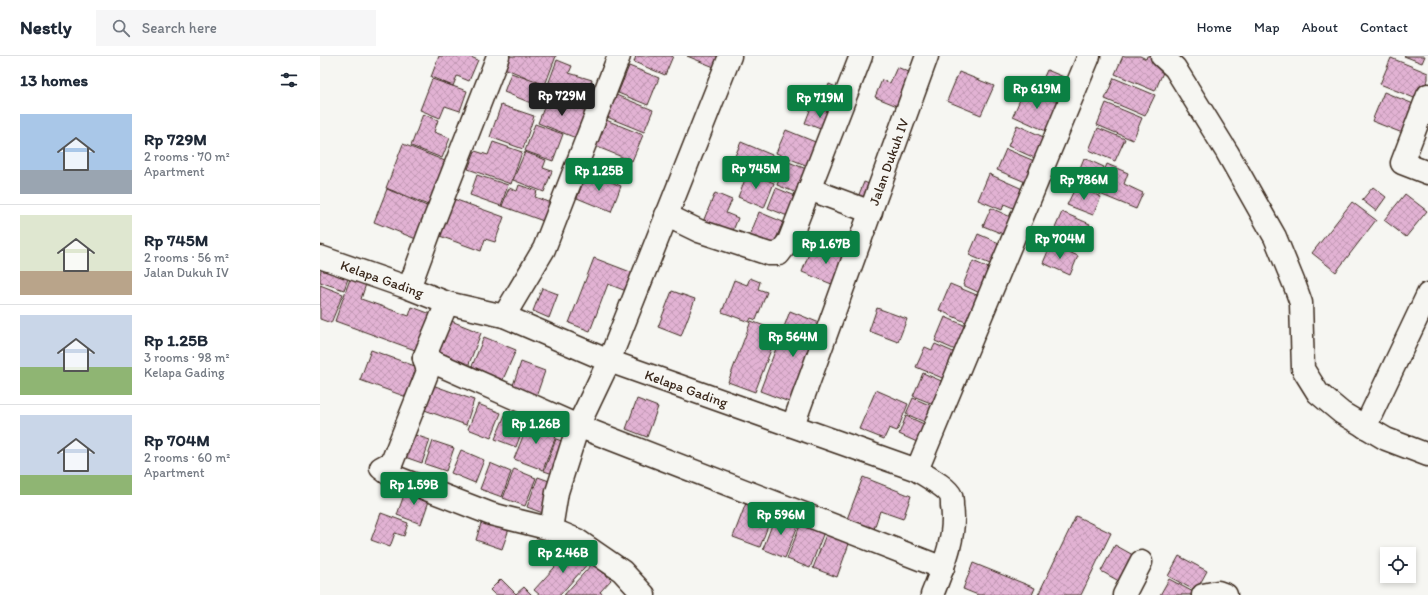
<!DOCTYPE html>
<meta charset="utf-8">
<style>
:root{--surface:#fff;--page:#f6f6f7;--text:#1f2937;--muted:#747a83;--line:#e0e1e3;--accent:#0b8043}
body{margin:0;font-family:Itim,sans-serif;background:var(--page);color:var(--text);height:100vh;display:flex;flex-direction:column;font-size:15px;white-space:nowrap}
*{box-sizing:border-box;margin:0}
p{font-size:13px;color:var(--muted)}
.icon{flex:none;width:22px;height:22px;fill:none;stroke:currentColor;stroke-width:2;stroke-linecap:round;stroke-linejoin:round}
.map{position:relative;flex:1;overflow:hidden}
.sheet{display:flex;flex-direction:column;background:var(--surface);width:320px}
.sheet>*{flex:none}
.tools{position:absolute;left:1060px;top:491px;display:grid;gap:8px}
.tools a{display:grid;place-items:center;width:36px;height:36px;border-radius:0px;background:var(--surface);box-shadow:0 2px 6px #0003;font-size:20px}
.price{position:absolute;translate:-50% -34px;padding:0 9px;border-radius:4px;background:var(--accent);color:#fff;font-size:13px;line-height:26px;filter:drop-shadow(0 1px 2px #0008)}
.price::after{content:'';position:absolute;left:50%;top:24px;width:12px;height:9px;margin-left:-6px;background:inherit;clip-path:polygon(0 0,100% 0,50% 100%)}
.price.on{background:#222;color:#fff}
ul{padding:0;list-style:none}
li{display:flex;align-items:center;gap:12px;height:100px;padding:0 20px}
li+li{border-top:1px solid var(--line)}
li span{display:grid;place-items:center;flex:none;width:112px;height:80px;border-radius:0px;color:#555}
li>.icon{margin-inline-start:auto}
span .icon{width:48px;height:48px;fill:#fffc;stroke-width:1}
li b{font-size:17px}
h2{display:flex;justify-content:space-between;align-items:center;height:48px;padding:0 20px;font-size:17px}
header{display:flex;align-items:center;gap:24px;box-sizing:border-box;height:56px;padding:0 20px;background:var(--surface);border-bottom:1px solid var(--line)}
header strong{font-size:19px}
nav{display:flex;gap:22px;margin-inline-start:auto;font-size:14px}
.search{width:280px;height:36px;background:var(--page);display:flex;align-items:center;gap:10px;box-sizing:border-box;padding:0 14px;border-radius:0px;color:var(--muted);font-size:15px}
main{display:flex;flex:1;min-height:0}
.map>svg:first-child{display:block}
.building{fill:url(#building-cross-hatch);stroke:#3b2a1e}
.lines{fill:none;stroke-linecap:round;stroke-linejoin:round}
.minor-casing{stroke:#3b2a1e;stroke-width:25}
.minor{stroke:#f6f6f2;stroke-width:22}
.labels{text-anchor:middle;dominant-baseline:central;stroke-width:4;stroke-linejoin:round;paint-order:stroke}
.street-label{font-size:14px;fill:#3b2a1e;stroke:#f6f6f2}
</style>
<header>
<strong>Nestly</strong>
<div class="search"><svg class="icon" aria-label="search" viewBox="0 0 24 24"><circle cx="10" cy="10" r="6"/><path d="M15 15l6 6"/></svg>Search here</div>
<nav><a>Home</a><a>Map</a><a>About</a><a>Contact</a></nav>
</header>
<main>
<section class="sheet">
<h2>13 homes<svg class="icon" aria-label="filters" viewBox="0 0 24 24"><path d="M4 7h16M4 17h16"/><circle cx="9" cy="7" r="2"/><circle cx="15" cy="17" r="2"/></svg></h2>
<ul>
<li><span style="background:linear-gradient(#a9c7e8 70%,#9aa5b1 0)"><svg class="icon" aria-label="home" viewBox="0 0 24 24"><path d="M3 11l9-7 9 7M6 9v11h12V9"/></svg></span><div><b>Rp 729M</b><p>2 rooms · 70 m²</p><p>Apartment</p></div></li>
<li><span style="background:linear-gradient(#dfe7d0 70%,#b9a48a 0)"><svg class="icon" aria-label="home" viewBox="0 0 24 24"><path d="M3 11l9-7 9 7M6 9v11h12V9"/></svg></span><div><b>Rp 745M</b><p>2 rooms · 56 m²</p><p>Jalan Dukuh IV</p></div></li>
<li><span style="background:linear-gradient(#c9d6e8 65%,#8fb573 0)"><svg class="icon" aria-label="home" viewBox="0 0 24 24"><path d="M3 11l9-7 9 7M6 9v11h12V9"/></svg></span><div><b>Rp 1.25B</b><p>3 rooms · 98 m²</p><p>Kelapa Gading</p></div></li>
<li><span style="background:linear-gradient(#c9d6e8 75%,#8fb573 0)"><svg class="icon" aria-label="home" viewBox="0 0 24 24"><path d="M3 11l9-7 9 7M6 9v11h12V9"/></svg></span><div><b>Rp 704M</b><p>2 rooms · 60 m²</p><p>Apartment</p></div></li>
</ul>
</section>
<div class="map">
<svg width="1108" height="539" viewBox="0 0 1108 539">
<defs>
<pattern id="building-cross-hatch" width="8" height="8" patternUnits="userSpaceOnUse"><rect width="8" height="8" fill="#e2b2d3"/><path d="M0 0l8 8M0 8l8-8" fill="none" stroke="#c399b5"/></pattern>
</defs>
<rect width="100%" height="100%" fill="#f6f6f2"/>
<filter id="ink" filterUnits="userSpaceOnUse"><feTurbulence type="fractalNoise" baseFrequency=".025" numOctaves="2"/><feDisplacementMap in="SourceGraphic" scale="8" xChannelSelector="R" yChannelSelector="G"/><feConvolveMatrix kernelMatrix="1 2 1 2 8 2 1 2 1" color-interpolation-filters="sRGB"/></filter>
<g filter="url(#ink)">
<!-- building -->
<path class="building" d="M119,0h29l10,4 -9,21 -12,-5 -4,10 -22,-9z
M189,0h47l-11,29 -41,-17z
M316,0h37l-8,19 -31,-13z
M367,0h37l-5,13z
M803,0h17l6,3 1,-3h3l17,7 -12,28 -40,-17z
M1084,0h21l-3,7z
M1071,2l37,15v6l-9,21 -39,-16z
M237,4l15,6 -3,7 23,7 -8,23 -38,-13z
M309,10l30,12 -11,27 -30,-12z
M577,11l19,8 -14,33 -27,-11 7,-17 8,3z
M727,14l29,12 -8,19 -29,-13z
M639,16l35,14 -13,29 -34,-14z
M191,17l28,10 -8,20 -27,-11z
M794,22l41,17 -10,21 -40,-17z
M112,23l35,12 -7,20 -15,-5 -5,12 -20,-8z
M509,28l16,7 -8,20 -16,-7z
M705,32l35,15 -12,29 -35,-16z
M1064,36l37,15 -11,29 -38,-15z
M229,39l38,16 -11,27 -38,-15z
M296,39l37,15 -9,22 -37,-15z
M786,47l36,15 -9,22 -36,-15z
M181,49l33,11 -11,33 -33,-12z
M492,49l24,10 -8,17 -23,-9z
M103,58l15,6 -4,12 16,6 -8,20 -31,-12z
M286,64l37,15 -11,26 -37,-15z
M215,68l28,10 -10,27 -28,-10z
M697,69l31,14 -9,21 -31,-14z
M778,72l27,11 -10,22 -26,-11z
M466,74l39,16 -10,23 -39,-16z
M173,86l29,10 -11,32 -43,-15 7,-18 13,4z
M421,86l43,18 -9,21 -43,-18z
M83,88l42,17 -17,44 -42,-17z
M686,93l33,14 -9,21 -33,-14z
M205,96l21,8 -3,8 9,3 -8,21 -31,-12z
M764,102l20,9 -10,24 -20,-8z
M466,105l28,11 -10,24 -27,-11z
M787,108l21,9 -4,11 19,9 -7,16 -41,-17z
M267,116l34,14 -10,26 -34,-14z
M428,116l26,11 -10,25 -26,-11z
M669,118l38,17 -9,19 -14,-6 -2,6 -24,-10z
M157,119l31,10 -7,21 -31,-11z
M544,126l13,5 -8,20 -13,-5z
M199,129l18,6 -2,6 18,7 -7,18 -44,-16 7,-18 8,3z
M756,130l25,11 -8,18 -26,-10z
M1053,131l13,10 -10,14 -14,-11z
M456,132l27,11 -8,20 -27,-11z
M67,133l42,18 -13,32 -42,-17z
M395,137l17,7 -6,13 12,5 -7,18 -29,-12z
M1085,138l22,17 -21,26 -22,-17z
M131,142l53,19 -9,25 -10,-3 -4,12 -44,-16z
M1032,146l24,18 -40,52 -24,-19z
M671,152l24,11 -7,17 -25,-10z
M439,156l24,10 -12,29 -23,-10z
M742,156l28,12 -10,23 -28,-12z
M658,178l28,12 -9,21 -28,-12z
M493,187l38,15 -12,29 -37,-15z
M731,188l27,12 -8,19 -27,-12z
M274,202l47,18 -7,18 -26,-10 -18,47 -21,-8z
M653,205l22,10 -11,24 -21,-10z
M3,208l27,9 -6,17 -24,-8v-8z
M430,222l10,4 -2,7 9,3 -11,28 -5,-2 -2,4 -27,-10 12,-32 13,5z
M30,223l16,5 -5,15 48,17 3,-9 27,10 -13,37 -91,-33z
M630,228l34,14 -12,27 -33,-15z
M0,229l23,9 -12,29 -11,-4z
M222,232l16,6 -9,24 -16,-7z
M352,235l23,8 -14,37 -23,-9z
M557,252l30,11 -9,23 -29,-11z
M470,255l37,15 -30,79 -37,-14z
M625,261l26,11 -11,24 -25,-11z
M124,262l37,15 -14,36 -37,-15z
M431,265l27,10 -23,61 -27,-10z
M164,281l32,13 -15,34 -31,-13z
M615,288l23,10 -11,26 -31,-13 9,-20 7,3z
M51,294l52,19 -11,30 -52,-19z
M201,306l24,9 -9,26 -24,-9z
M603,317l23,10 -10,22 -23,-9z
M107,327l47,17 -8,25 -47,-17z
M556,334l32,14 -11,27 -8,-3 -5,11 -25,-10z
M593,342l28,12 -7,16 -28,-12z
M317,343l21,8 -11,30 -21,-8z
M158,348l23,9 -10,25 -23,-9z
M185,359l20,8 -9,24 -21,-8z
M586,360l27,12 -7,18 -27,-12z
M209,365l29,10 -15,39 -29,-11z
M89,377l21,7 -8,23 -20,-7z
M236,383l15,5 -12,32 -15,-5z
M113,385l21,7 -8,23 -21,-7z
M141,394l23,10 -9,23 -24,-10z
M170,407l21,9 -9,25 -22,-8z
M194,413l22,9 -11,28 -22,-8z
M218,421l17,6 -7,32 -21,-8z
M543,421l48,19 -8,23 -23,-8 -6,18 -27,-10z
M86,433l24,9 -9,26 -24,-9z
M426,447l27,10 -13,34 -27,-10z
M61,457l27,10 -4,13 -9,-3 -5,14 -19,-7z
M456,458l23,9 -14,35 -22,-9z
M756,460l35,17 -30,62h-43z
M162,464l27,9 -7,20 -26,-9z
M481,467l23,9 -14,36 -23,-9z
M507,476l23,9 -13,36 -24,-9z
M795,489l18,10 -5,8 -4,21 -23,-13z
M254,490l16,15 -30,34h-20l-6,-5z
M859,500l28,15 -11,20 -28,-15z
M273,507l18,17 -11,12 4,3h-40z
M653,507l62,25 -3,7h-54l-15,-6z
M181,523l15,15 8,-7 8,8h-37l-5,-5z
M849,523l26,14 -1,2h-34z"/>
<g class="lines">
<!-- minor casing -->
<g class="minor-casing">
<g id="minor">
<path d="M842,0l13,12 52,84 48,85 20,49 6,17 2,66 15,24 24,20 44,26 42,16"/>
<path d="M1108,39l-26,68 26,10"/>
<path d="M489,133l62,23"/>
<path d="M346,159l33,16 70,23h10l10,-13 72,-185"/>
<path id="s1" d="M0,201l89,31 38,15 57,13 105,45 308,109c9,6 30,17 34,26 1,3 1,7 1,10 5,30 -9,61 -20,89"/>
<path d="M89,232l21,-57 68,-175"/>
<path d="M127,247l-23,55 4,13 -36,91 -11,6 9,7 101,39 60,15 26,11 45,31 22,24"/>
<path d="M184,260l40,-67 75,-193"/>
<path d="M104,302l154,68 365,142"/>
<path id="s2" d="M473,369l134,-369"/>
<path d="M1045,371l63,-133"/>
<path d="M597,414l172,-414"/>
<path d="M231,473l6,-37 21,-66 31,-65 121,-305"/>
<path d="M804,539l17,-33"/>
<path d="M883,539l15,-3 8,3"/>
</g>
</g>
<!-- minor -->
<use href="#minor" class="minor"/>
</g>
</g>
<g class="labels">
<!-- street labels -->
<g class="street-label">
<text stroke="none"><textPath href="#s2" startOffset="280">Jalan Dukuh IV</textPath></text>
<text stroke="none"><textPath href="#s1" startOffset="66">Kelapa Gading</textPath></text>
<text stroke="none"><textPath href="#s1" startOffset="390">Kelapa Gading</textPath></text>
</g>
</g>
</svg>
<div class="tools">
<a><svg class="icon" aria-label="locate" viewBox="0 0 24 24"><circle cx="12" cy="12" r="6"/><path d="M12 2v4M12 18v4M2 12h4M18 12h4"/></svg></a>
</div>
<b class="price" style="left:717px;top:54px">Rp 619M</b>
<b class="price on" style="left:242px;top:61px">Rp 729M</b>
<b class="price" style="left:500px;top:63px">Rp 719M</b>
<b class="price" style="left:436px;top:134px">Rp 745M</b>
<b class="price" style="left:279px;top:136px">Rp 1.25B</b>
<b class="price" style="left:764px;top:145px">Rp 786M</b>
<b class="price" style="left:740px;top:204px">Rp 704M</b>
<b class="price" style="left:506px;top:209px">Rp 1.67B</b>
<b class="price" style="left:473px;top:302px">Rp 564M</b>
<b class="price" style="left:216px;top:389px">Rp 1.26B</b>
<b class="price" style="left:94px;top:450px">Rp 1.59B</b>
<b class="price" style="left:461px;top:480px">Rp 596M</b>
<b class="price" style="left:243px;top:518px">Rp 2.46B</b>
</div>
</main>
